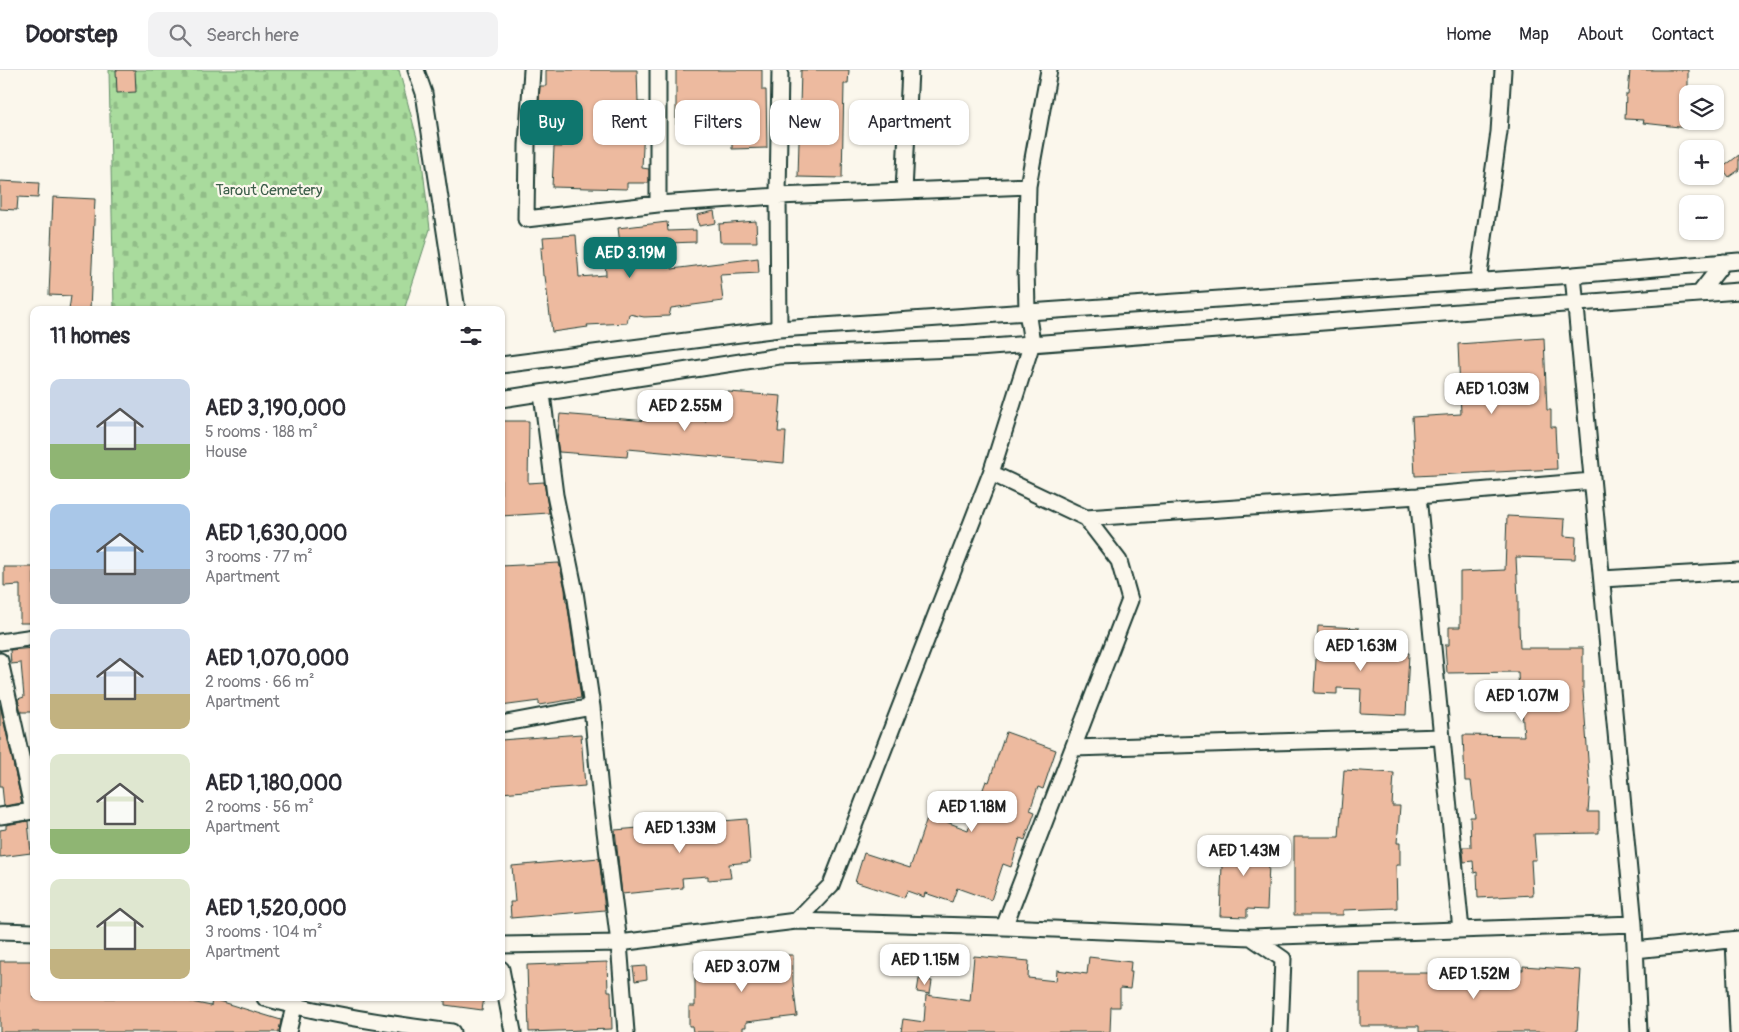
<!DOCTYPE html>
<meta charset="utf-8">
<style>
:root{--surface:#fff;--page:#f2f2f3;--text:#2b2b33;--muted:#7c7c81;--line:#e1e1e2;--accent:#0f766e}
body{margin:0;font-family:Pangolin,sans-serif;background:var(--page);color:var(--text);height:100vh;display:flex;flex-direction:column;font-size:19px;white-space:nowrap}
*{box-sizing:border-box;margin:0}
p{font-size:16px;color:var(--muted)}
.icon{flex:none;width:28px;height:28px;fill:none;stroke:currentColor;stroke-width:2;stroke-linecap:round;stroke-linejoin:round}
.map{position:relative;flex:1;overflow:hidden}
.drawer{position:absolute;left:30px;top:236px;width:475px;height:695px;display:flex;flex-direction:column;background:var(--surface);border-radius:10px;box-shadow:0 1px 4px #0004}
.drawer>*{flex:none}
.hud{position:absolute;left:520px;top:30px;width:475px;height:45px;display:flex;gap:10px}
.fabs{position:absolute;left:1679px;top:15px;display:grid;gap:10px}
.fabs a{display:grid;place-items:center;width:45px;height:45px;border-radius:10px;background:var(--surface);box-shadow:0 1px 4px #0004;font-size:25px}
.price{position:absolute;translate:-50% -42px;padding:0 11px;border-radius:10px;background:#fff;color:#222;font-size:16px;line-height:32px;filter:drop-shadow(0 1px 2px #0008)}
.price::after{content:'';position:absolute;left:50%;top:30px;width:15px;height:11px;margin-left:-8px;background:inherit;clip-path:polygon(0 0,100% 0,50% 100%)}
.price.selected{background:var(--accent);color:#fff}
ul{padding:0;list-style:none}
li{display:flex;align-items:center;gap:15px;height:125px;padding:0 20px}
li span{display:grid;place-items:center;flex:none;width:140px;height:100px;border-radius:10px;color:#555}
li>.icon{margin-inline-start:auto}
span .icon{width:60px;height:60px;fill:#fffc;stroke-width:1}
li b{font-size:21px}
h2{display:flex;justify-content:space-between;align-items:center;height:60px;padding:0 20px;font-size:21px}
.pill{padding:0 18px;border-radius:10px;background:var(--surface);box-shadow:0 1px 4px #0004;font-size:18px;line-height:45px}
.pill.selected{background:var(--accent);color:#fff}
header{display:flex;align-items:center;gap:30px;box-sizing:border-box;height:70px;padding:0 25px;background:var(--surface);border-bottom:1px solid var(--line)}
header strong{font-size:24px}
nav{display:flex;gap:28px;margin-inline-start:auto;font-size:18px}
.search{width:350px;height:45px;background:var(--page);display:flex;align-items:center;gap:12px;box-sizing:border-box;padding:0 18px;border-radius:10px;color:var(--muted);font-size:19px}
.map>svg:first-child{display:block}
.cemetery{fill:url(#cemetery-stones);stroke:#648c68}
.building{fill:#edba9f;stroke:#1f3d34}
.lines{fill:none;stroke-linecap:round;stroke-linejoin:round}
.minor-casing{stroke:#1f3d34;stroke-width:19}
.minor{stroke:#fbf7ec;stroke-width:15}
.labels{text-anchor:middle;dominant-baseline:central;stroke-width:4.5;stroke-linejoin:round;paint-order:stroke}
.park-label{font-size:15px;fill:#3b5d49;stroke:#fbf7ec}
</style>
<header>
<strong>Doorstep</strong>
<div class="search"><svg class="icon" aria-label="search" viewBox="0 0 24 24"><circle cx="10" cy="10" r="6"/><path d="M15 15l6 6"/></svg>Search here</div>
<nav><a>Home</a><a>Map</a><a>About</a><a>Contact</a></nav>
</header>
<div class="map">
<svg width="1739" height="962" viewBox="0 0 1739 962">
<defs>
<pattern id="cemetery-stones" width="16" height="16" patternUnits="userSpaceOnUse" patternTransform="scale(1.25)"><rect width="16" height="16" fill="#a9db9d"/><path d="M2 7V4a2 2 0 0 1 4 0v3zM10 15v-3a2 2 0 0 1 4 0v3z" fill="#91bd88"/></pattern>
</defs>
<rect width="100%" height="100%" fill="#fbf7ec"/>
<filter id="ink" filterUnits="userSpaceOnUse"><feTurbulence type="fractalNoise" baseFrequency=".02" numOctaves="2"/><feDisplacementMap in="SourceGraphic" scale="10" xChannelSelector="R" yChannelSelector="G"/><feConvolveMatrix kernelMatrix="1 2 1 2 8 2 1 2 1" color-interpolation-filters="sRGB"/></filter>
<g filter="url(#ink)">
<!-- cemetery -->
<path class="cemetery" d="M109,0h290l22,83 9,76 -26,81h-290z"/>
<!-- building -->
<path class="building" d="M116,0h19l1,22 -19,1z
M546,0h91l1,32h7l-3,66 7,1v14h-22v6l-75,-2 2,-40h8l-1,-29h-7v-3l-16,-1 2,-28h6z
M676,0h86v20h4l1,58 -35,1v-25l-56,1z
M801,0h48l-1,14h-4l-2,94 -44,-1z
M1630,0h58v58l-45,-5 1,-3 -19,-1 1,-25h2z
M1739,85v15l-10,7 -7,-9z
M0,111l39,2 -1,15 -20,-1 -1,13 -17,-1z
M53,127l42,2 -5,111h-21l2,-14 -22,-1z
M714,141l2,12 -17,3 -2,-11z
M756,151l1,21h-37l-1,-18z
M667,152l1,9 28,-1v12l-27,1 3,26 86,-11 1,15 -39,2 3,26 -52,7 -2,8 -25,1 -15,-3 -2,9 -40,2 1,2 -36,5 -7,-56h-2l-2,-28h3l-1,-11 33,-2 3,42 27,-2 -1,-15 17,-1 -4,-31z
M1544,268l3,72h4v17h4l2,42 -142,7 -3,-59 49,-3 -3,-70z
M716,321l65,5 -3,36h8l-2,31 -156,-14 -1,8 -68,-5 -2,-12 3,-26 89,7 2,-14 23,2v9l32,3 1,-9h7z
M501,351h28l-1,62 16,-1 5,31 -48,3z
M1507,446l58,3 -1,17 12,1 -1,22 -59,-2 2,42v27h1l1,22h63v42l7,98 -2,24h11v21l-65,1 2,26h-5l2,35 -55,3 -1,-26 -3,1 -1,-12 -9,1 -1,-11 -1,-4h9l-1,-30h5l-4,-36h-6l-2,-46 61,1 -3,-39h-2l-1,-25 -71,1 -2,-28h4v-18h11v-55l45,-2z
M559,493l6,26 1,13h1l14,96 -42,7v-4l-38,5v-140z
M4,497h30v56h-14v-38l-16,1z
M1318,556l41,2 -1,23 51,2 -3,62 -46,-2 1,-24 -24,-1v6l-23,-1z
M34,578v64h-13l-3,-13 6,-2 -3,-34 -10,1 -1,-14z
M0,635l22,98 -18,3 -2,-20h-2z
M1006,662l50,18 -13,39 -5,-2 -8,23 5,2 -10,28 -5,-2 -9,29 -8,-3 -12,36 -34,-12 -5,14 -27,-9 -1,4 -17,-6 -3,7 -49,-16 9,-29 46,15 18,-53 40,15 18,-49 3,1z
M581,664l4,52 -84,7v-53z
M1344,700l50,3 -2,33h8l-3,37h3v22h-4l1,43 -54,2v5h-49v-78h45z
M747,749l3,43 -21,2 2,14 -23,2v-4l-26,2 1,10 -61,6 -7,-64z
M28,751l3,32 -31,4v-27l6,-1v-4z
M1223,769l47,2 -3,69 -20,-1v8l-27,-1z
M599,788l6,52 -94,8 -1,-16h5l-3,-36z
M741,885h52v27l4,34 -51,6v5h-3v5h-50l-1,-6h-3v-20h6v-44h46z
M974,886l55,5 -1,17 28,3 1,-11 30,4 2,-17 42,5 -1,10h2l-2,17 -10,-1v19h-9l-1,25h-209l2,-13 21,3 2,-27 44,6z
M0,891h34v37h138l39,8 1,-7 69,21 -2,12h-279z
M607,892l1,29h3l1,38 -83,3 -2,-67z
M646,896l1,13 -12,2 -2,-14z
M1523,896l58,4 -4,62h-158v-6h-59v-53h84v-2l25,-1 31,1v-2l23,1z
M919,909l13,2 -2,13 -13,-2z
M445,928h39l-2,12 -37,-5z"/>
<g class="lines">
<!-- minor casing -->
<g class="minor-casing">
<path id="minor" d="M416,0l8,23 33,217
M532,0l-5,75 -1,74 132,-15 120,-8 2,-126
M658,0v134
M904,121l6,-121
M1573,205l61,649 5,108
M1478,211l21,-149 4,-62
M1699,224l25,-32
M779,259l-1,-133 250,-10
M501,295l278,-36 794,-54 166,-14
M542,324l13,101 20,97 17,115 8,84 19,152 7,89
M501,329l278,-43 199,-8 761,-57
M1418,426l43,434
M1086,448l332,-22 174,-15
M1602,509l137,-8
M0,572l34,-5
M0,591l33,150 -33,5
M501,654l91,-17
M1073,678l369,-11
M796,851l208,6 126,-327 -11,-39 -33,-43 -95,-45
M1004,857l247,10 32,22 -3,73
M0,861l34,1
M1251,867l383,-13
M1734,870l4,92
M501,875l118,-2 177,-22 35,-36 160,-412 41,-130 -5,-32 -1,-43 2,-82 21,-116
M1635,880l104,-11
M501,899l12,63
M265,928c61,17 124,26 187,34
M288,962l8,-34"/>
</g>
<!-- minor -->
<use href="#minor" class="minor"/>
</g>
</g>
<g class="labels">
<!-- park labels -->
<g class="park-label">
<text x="269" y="120">Tarout Cemetery</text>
</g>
</g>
</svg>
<div class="fabs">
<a><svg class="icon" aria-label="layers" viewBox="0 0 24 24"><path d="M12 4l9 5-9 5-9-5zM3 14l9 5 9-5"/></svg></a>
<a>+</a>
<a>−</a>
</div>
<b class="price selected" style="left:630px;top:209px">AED 3.19M</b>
<b class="price" style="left:1492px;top:345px">AED 1.03M</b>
<b class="price" style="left:685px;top:362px">AED 2.55M</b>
<b class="price" style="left:1361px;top:602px">AED 1.63M</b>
<b class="price" style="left:1522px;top:652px">AED 1.07M</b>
<b class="price" style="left:972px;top:763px">AED 1.18M</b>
<b class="price" style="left:680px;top:784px">AED 1.33M</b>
<b class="price" style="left:1244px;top:807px">AED 1.43M</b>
<b class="price" style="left:925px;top:916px">AED 1.15M</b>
<b class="price" style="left:742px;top:923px">AED 3.07M</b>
<b class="price" style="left:1474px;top:930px">AED 1.52M</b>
<div class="hud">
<a class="pill selected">Buy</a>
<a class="pill">Rent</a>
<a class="pill">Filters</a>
<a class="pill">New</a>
<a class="pill">Apartment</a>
</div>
<section class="drawer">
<h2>11 homes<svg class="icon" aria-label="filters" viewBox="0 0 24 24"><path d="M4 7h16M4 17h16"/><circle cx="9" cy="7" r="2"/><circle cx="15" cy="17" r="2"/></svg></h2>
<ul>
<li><span style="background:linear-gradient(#c9d6e8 65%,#8fb573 0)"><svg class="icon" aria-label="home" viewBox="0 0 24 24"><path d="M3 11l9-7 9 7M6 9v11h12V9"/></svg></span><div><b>AED 3,190,000</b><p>5 rooms · 188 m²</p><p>House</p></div></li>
<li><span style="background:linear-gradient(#a9c7e8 65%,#9aa5b1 0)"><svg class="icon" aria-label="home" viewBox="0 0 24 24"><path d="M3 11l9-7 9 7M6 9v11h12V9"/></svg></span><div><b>AED 1,630,000</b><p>3 rooms · 77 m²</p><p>Apartment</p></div></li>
<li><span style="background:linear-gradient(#c9d6e8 65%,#c2b280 0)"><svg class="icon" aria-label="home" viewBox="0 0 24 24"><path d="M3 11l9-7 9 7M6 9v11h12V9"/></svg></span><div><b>AED 1,070,000</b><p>2 rooms · 66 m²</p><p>Apartment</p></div></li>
<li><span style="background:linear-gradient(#dfe7d0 75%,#8fb573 0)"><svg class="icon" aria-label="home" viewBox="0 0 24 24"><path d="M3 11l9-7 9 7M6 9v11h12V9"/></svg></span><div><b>AED 1,180,000</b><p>2 rooms · 56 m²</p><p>Apartment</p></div></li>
<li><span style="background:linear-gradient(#dfe7d0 70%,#c2b280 0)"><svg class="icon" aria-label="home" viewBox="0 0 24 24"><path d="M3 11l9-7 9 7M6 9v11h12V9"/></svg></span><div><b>AED 1,520,000</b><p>3 rooms · 104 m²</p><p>Apartment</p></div></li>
</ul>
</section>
</div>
